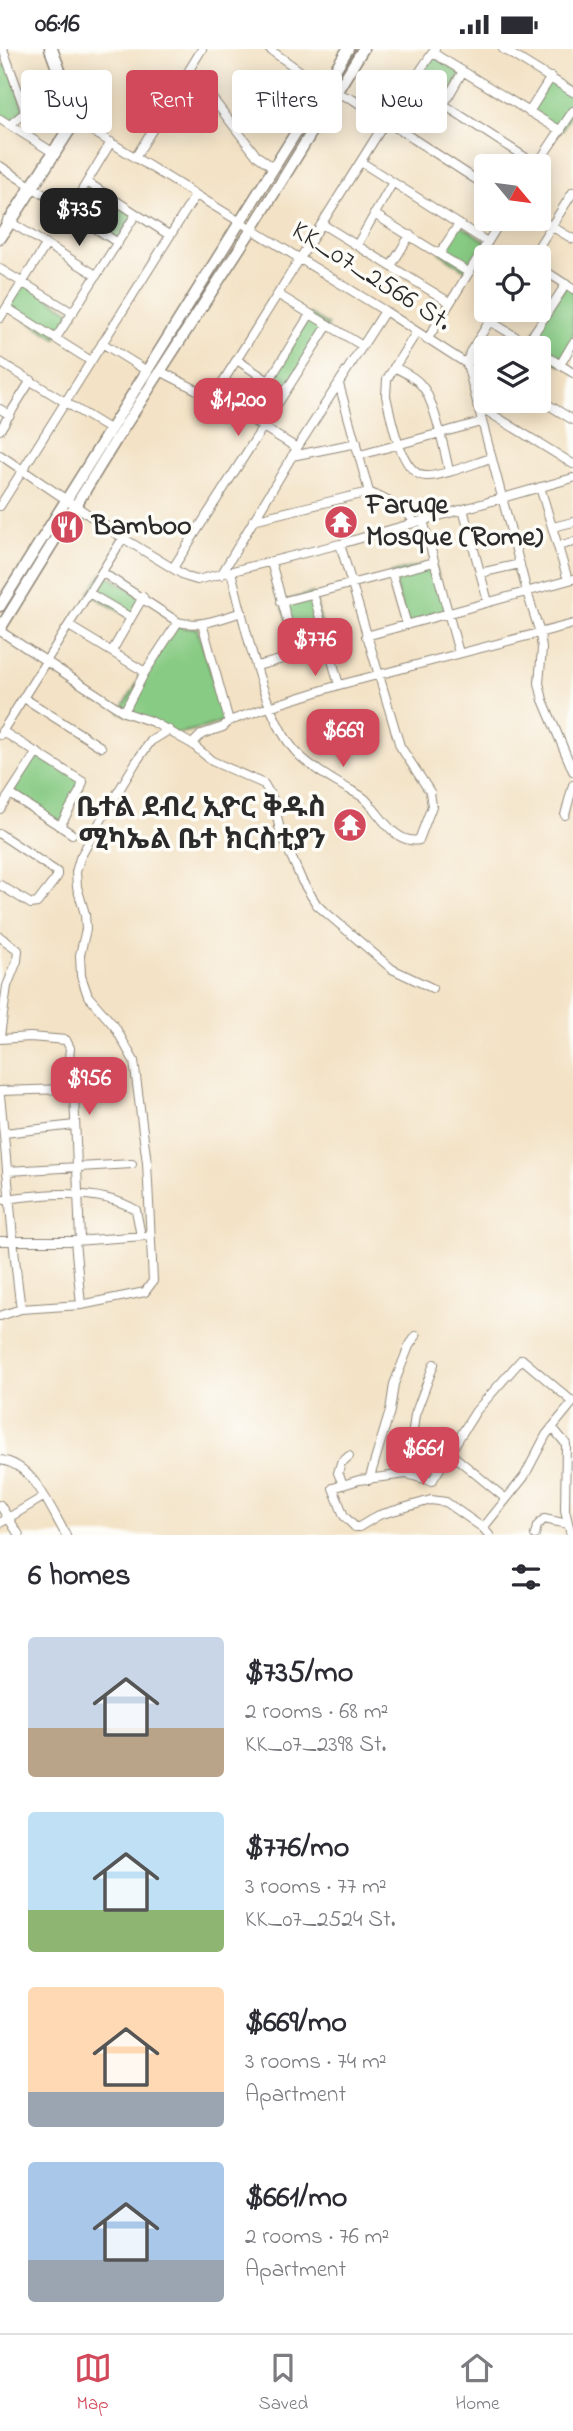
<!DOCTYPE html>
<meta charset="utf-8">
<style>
:root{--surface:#fff;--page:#f2f2f3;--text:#2b2b33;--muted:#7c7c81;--line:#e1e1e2;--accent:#d1495b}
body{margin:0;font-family:"Indie Flower","Noto Sans Ethiopic",sans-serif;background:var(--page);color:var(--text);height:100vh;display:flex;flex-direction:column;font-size:26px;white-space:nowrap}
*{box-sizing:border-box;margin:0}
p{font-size:23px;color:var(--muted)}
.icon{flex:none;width:38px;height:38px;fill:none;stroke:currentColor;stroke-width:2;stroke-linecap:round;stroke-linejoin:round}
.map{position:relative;height:1486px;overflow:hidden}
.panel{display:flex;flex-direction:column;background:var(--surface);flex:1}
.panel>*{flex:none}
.banner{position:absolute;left:21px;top:21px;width:532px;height:63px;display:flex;gap:14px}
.needle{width:46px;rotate:119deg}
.controls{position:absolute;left:474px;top:105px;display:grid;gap:14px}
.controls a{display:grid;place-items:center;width:77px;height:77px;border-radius:7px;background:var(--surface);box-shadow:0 4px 18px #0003;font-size:35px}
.price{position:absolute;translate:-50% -60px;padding:0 16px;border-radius:14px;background:var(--accent);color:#fff;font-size:23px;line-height:46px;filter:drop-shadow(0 2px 4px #0008)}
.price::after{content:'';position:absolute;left:50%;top:42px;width:21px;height:16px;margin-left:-10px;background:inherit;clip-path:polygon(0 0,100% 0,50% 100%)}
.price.current{background:#222;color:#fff}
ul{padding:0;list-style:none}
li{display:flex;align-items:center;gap:21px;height:175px;padding:0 28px}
li span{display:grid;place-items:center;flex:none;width:196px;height:140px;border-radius:7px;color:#555}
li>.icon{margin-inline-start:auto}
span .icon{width:84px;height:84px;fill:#fffc;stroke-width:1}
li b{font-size:30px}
h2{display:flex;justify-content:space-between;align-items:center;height:84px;padding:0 28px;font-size:30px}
.tag{padding:0 24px;border-radius:7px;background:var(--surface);box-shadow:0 4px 18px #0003;font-size:24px;line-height:63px}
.tag.current{background:var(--accent);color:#fff}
.status{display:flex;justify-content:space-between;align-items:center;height:49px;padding:0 35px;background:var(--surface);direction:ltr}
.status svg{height:19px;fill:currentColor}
.tabs{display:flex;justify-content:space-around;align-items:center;height:98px;border-top:2px solid var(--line);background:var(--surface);font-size:19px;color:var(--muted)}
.tabs a{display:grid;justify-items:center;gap:4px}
.tabs .current{color:var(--accent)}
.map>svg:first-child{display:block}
.green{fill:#88cb84;stroke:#5a7b58;stroke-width:2}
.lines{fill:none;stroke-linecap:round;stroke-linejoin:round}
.street-casing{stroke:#8f8678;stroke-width:10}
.secondary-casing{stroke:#8f8678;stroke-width:13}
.primary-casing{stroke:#8f8678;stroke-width:15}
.street{stroke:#fff;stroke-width:8}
.secondary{stroke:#fff;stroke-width:10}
.primary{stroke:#fff;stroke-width:12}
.labels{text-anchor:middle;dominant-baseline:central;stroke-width:7;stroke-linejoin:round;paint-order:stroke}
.street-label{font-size:28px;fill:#2b2b2b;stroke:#fdfcf7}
.poi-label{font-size:28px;font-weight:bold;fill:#2b2b2b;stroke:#fdfcf7;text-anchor:start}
</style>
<div class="status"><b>06:16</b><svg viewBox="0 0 49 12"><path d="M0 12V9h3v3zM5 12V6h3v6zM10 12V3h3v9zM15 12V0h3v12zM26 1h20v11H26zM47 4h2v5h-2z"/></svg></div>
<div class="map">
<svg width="573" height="1486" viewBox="0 0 573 1486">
<rect width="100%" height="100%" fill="#fdfcf7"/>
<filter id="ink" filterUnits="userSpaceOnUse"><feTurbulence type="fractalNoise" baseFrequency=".0143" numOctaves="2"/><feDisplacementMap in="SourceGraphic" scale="14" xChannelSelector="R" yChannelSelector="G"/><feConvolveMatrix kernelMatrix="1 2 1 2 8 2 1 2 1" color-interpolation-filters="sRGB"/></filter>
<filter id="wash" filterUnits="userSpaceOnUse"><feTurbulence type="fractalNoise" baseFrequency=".00686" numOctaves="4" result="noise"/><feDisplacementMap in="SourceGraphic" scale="28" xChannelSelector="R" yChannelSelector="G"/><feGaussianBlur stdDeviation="1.57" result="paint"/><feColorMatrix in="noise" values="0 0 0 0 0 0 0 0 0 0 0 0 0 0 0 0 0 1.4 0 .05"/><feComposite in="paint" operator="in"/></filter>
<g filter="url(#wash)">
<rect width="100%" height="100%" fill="#f3e2c5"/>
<!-- green -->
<path class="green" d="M433,4l30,18 -19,33 -32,-20z
M9,14l15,48 -14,14 -10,-6v-52z
M551,28l22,15v19l-12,20 -32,-19z
M87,133l49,32 -18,29 -48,-33z
M459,175l28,18 -19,30 -28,-19z
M23,233l50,31 -17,25 -49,-30z
M566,235l7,5v54l-13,22 -33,-21z
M310,265l18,11 -43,67 -16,-11z
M434,513l14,51 -41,12 -15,-52z
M103,524l40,24 -12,21 -42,-25z
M313,544l15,54 -31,8 -16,-53z
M173,574l11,5h13l29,92 -23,8 -27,6 -56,-22z
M37,703l46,30 -23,44 -50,-32z"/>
</g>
<g filter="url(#ink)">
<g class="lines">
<!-- street casing -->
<g class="street-casing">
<path id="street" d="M3,0l21,58v6l-14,12
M269,0l55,39
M503,0l70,43
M433,4l128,78
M199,32l57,74 18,13
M412,35l125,81
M336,44l16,6 134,87
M444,55l19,-33
M529,63l22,-35
M71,69l314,193 82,53
M0,70l54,34
M135,109l67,-109
M361,113l126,80
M0,117l118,77
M536,117l37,-55
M87,133l82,53
M70,161l41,-68
M374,165l94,58
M539,170l34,20
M7,171l89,55
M322,175l127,78
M357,196l36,-63
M440,204l19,-29
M532,208l41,-65
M391,217l19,-31
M539,218l34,22
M0,220l73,44
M279,246l82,50
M7,259l84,53
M497,261l-27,42 -3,12 60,228 13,41 2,16 -3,34 4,17 30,71
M0,269l46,-73
M490,272l44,27
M416,284l-29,46 -1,17c5,20 14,79 40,80 15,1 49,-13 65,-18
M56,289l80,-124
M427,291l75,-121
M102,294l45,28
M527,295l39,-60
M539,302l34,22
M468,309l18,10
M237,311l48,32
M0,313l109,67
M560,316l13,-22
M394,318c10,5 21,10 28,19 12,13 23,66 27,85
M160,322l72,37 65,40
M269,332l41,-67
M339,335l30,108
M212,350l174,-278 49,-72
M539,350l34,21
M477,356l96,59
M0,360l10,6
M0,381l31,-50
M0,406l123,83 64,39 10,3 143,-36 233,-66
M360,406l121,-33
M292,407l65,-13
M540,438l28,93
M369,443c17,9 36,14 46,31
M0,457l195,-310
M463,460l25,93
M253,471l116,-28
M423,471l36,133
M553,478l20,-5
M558,497l15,-4
M271,513l26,93
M173,519l155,-243
M231,523c14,50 32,149 69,184 12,11 29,22 43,30 8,5 17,8 23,14 14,14 29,45 53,40l13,-34 -2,-14 -30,-46 -60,-202
M103,524l75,49c21,6 44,-4 64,-10
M392,524l15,52
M480,524l40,-9
M221,526l76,-127 88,-137
M89,544l42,25
M313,544l26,92
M281,553l153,-40
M202,574l27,98
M69,577l76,46
M0,582l124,81 29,10 39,22 20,17 52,23 10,17 6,30 22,50 15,24 75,64 40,19
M366,587l207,-57
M112,602l31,-54
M257,617l71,-19
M24,649l77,49
M124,663l21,-40 33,-50
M2,682l81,51 -3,9 -20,35
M0,686l123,-197
M192,695l10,-10 21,-7 6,-6 40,-14 70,-22 234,-61
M10,745l62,40
M0,760l37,-57
M565,766l8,-30
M0,785l57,38v5l-20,26 -6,1 -31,-19
M0,888l18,13 -1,11 -10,25 -7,50
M0,990l30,-2 36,3 4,8 -4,41
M0,1042l66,-2 8,5 6,146
M0,1047c8,71 11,142 21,213
M4,1084l71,-8
M8,1122l124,-7
M0,1151c42,-6 98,-13 136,10l5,26
M0,1192h75l69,-5
M75,1192l6,64
M0,1267l21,-7 60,-4 64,-13 8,-11 -6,-118 -13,-102 -19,-34 -27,-31 -7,-20 -1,-21 6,-26 -1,-15 -8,-27 -1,-15 4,-14 17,-31 39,-65 15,-21 18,-11
M552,1378l14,17 -1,66 6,25
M450,1404l56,46
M0,1411c34,4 50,48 66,75
M407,1425l8,-59 19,-51
M369,1431l21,-69 4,-27 15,-38 7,-10
M343,1435l-5,-11 3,-10 8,-7
M0,1456l19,30
M0,1474l43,-26
M355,1478l-11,-11 -11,-28 26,-8 47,-6 26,7 44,-70 46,-52 51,43 -27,33 -22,42 -41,51
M355,1478h4l20,-12 52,-15 15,2 37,26 6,7
M535,1486l2,-9 7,-7 24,5"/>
</g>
<!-- secondary casing -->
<g class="secondary-casing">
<path id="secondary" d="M0,557l348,-557
M0,580l119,-194 133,-206 111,-180"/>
</g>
<!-- primary casing -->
<g class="primary-casing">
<path id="primary" d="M0,188l75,-117 -1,-9 -23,-62"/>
</g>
<!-- street -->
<use href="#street" class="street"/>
<!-- secondary -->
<use href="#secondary" class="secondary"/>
<!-- primary -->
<use href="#primary" class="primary"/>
</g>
</g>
<!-- icons -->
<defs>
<g id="temple-disc" transform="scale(1.75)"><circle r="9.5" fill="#d1495b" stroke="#fdfcf7"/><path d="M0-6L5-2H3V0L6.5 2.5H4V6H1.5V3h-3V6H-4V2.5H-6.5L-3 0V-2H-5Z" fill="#fff"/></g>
<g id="restaurant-disc" transform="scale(1.75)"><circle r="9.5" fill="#d1495b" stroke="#fdfcf7"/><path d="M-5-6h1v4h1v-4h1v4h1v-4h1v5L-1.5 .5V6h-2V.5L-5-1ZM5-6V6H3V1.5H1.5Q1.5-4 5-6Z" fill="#fff"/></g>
</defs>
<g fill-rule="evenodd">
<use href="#temple-disc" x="341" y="473"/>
<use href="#restaurant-disc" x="67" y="478"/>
<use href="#temple-disc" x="350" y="776"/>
</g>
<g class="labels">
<!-- street labels -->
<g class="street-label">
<text transform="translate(371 228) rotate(32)">KK_07_2566 St.</text>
</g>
<!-- poi labels -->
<g class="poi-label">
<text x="366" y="457">Faruqe<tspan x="366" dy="32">Mosque (Rome)</tspan></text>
<text x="92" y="478">Bamboo</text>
<text x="326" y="760" text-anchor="end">ቤተል ደብረ ኢዮር ቅዱስ<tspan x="326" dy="32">ሚካኤል ቤተ ክርስቲያን</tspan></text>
</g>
</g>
</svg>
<div class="controls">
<a><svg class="needle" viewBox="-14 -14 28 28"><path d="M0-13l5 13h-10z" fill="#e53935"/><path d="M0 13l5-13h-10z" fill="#7c7c81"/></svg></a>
<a><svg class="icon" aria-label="locate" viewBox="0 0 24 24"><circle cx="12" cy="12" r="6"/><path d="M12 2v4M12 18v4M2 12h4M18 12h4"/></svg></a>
<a><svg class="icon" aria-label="layers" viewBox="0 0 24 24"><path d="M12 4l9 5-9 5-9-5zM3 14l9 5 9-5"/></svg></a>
</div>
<b class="price current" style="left:79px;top:199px">$735</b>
<b class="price" style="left:238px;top:389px">$1,200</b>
<b class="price" style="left:315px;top:629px">$776</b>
<b class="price" style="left:343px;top:720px">$669</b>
<b class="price" style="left:89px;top:1068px">$956</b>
<b class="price" style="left:423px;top:1438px">$661</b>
<div class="banner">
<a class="tag">Buy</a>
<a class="tag current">Rent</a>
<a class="tag">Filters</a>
<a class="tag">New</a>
</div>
</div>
<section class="panel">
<h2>6 homes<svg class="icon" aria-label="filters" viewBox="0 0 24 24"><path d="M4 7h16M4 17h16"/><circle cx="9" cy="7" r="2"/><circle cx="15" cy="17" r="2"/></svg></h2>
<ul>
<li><span style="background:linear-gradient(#c9d6e8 65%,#b9a48a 0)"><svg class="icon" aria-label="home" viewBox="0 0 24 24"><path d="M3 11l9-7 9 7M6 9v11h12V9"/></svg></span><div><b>$735/mo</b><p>2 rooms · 68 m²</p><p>KK_07_2398 St.</p></div></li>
<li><span style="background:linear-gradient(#bfe0f5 70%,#8fb573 0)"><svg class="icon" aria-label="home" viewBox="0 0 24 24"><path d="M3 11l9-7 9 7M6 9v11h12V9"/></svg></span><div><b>$776/mo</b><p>3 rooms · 77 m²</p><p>KK_07_2524 St.</p></div></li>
<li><span style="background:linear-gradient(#ffd9b3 75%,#9aa5b1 0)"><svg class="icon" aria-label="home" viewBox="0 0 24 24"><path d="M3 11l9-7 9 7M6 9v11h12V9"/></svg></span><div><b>$669/mo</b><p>3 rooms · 74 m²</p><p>Apartment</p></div></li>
<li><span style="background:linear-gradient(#a9c7e8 70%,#9aa5b1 0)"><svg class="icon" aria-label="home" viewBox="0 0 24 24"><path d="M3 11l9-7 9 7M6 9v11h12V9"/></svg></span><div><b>$661/mo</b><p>2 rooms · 76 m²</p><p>Apartment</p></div></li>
</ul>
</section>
<nav class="tabs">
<a class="current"><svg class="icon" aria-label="map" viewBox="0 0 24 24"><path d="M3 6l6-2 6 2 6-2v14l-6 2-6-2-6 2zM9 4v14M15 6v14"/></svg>Map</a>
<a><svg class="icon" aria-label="saved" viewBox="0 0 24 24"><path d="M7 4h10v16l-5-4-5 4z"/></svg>Saved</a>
<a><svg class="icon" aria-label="home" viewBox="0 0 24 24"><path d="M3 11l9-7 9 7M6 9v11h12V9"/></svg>Home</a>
</nav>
